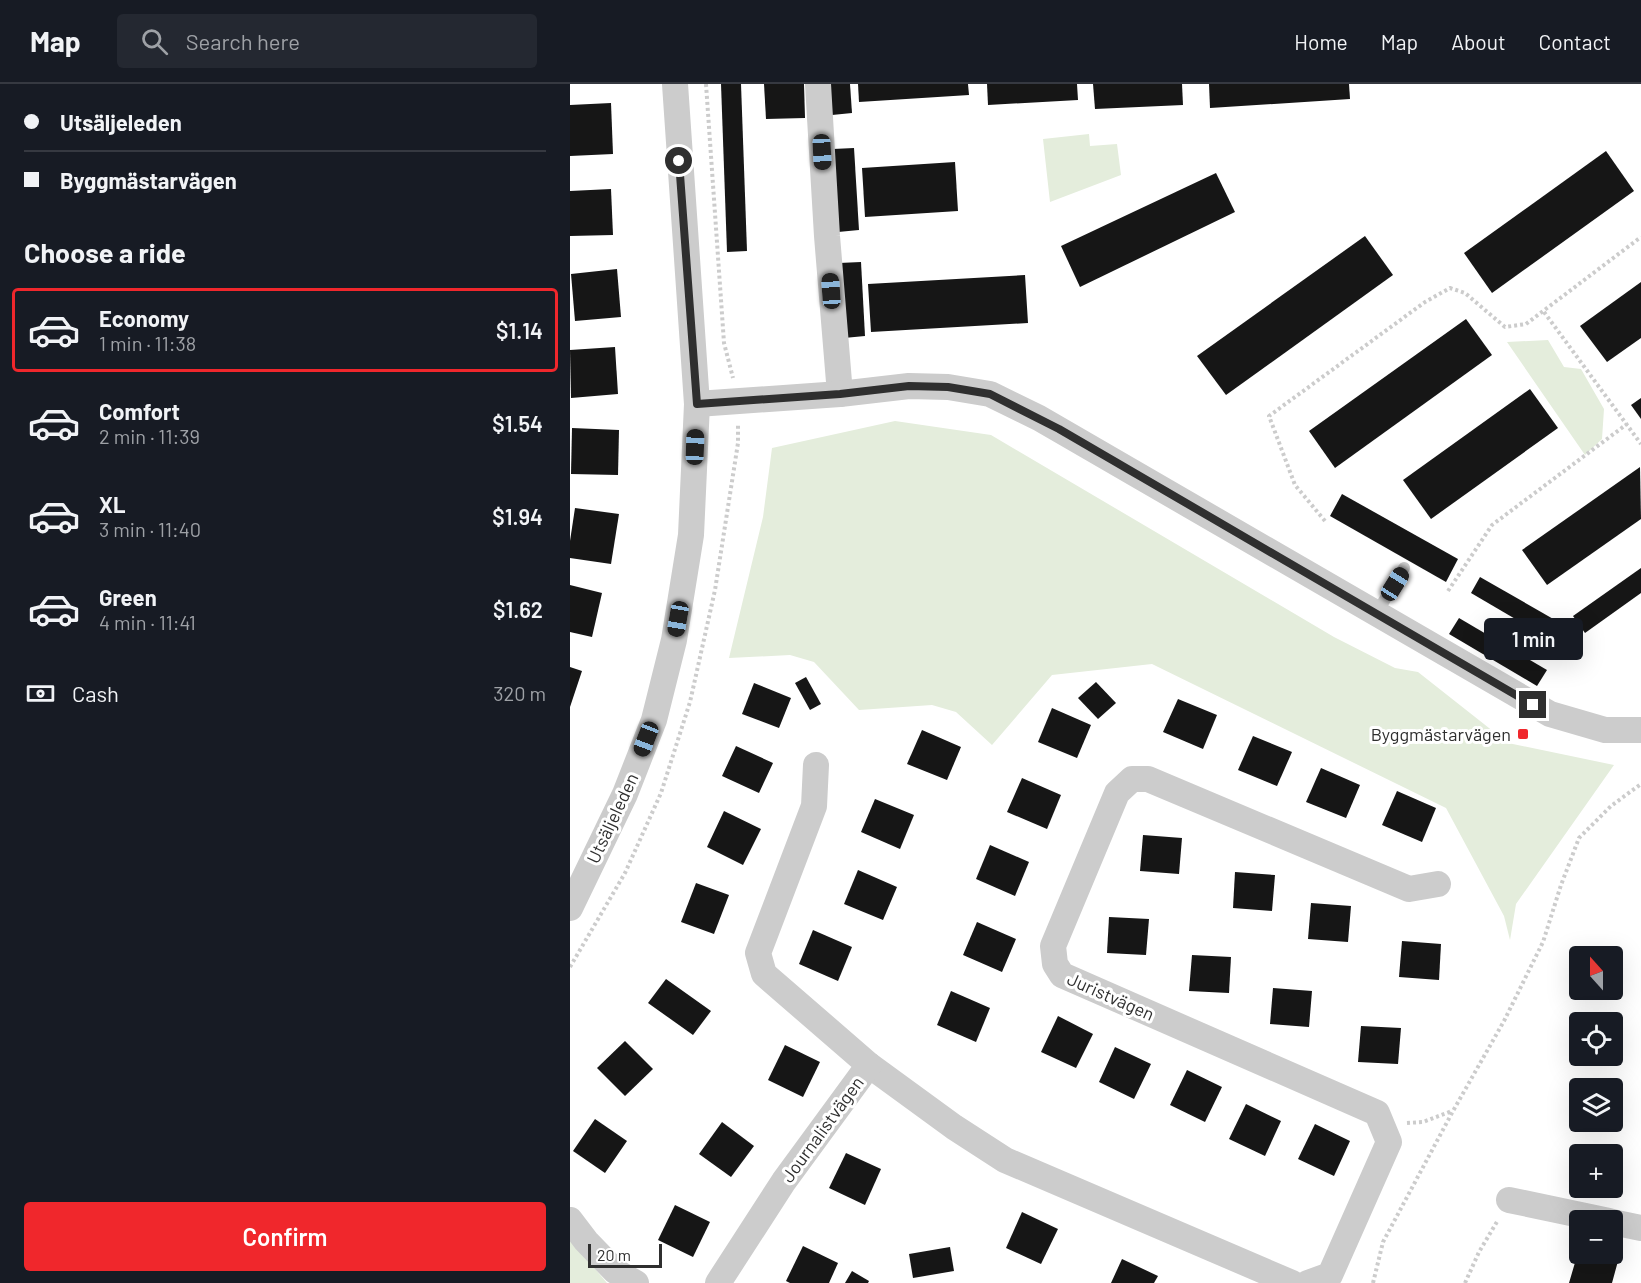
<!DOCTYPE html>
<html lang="en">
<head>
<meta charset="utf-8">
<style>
  :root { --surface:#171b24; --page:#242831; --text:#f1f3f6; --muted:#9ea1a6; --line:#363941; --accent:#f0272c }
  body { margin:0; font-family:Barlow,sans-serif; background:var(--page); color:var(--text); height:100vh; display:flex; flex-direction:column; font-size:22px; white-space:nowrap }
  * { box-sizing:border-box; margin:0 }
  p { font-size:20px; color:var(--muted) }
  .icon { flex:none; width:33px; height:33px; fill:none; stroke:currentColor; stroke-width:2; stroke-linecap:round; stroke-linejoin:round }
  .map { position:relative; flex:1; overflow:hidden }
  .details { display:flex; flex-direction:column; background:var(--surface); width:570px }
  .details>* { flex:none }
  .guide { display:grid; align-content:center; height:132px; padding:0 24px; background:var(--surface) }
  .needle { width:39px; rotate:339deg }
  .controls { position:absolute; left:999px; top:862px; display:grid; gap:12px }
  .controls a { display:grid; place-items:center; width:54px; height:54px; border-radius:6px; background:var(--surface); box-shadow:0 6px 24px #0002; font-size:30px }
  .scale { position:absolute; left:18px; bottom:15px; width:74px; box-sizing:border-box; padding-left:6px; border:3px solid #2f2f2f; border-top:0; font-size:16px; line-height:21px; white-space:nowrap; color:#2f2f2f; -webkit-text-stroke:4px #fff; paint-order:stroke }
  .end { position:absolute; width:27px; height:27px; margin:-14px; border:8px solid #2f2f2f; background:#fff; box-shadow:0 0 0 3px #fff }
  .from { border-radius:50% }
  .bubble { position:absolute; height:42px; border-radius:6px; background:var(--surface); box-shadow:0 6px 24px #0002; font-size:20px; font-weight:600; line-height:42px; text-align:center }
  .car { position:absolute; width:18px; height:36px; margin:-18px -9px; border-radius:8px; box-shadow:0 0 4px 2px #0007; background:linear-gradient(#222 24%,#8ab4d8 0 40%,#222 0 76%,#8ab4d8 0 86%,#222 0) }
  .guide b { display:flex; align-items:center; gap:21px; height:57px; font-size:22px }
  .guide b+b { border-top:2px solid var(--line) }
  .guide i { width:15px; height:15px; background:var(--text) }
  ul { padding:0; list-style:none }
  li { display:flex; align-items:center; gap:18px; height:84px; margin:0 12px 9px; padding:0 12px; border:3px solid transparent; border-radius:6px }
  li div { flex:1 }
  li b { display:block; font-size:22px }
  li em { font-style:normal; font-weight:600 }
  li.current { border-color:var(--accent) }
  li>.icon { width:54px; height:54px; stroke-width:1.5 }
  h2 { padding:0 24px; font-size:27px; line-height:72px }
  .pay { display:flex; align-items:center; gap:15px; height:66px; padding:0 24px; font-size:22px }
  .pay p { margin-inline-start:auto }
  .cta { display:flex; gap:12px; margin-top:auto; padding:12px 24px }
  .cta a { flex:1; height:69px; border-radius:6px; background:var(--accent); color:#fff; font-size:24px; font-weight:600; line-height:69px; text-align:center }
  header { display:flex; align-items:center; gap:36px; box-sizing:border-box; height:84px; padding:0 30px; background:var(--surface); border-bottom:2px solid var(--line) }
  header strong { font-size:28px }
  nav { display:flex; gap:33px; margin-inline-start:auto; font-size:21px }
  .search { width:420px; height:54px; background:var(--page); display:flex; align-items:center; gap:15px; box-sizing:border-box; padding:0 21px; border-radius:6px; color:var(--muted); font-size:22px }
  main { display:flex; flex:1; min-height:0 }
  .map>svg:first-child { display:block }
  .green { fill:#e4eddc }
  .building { fill:#161616 }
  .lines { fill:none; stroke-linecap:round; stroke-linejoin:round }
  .path { stroke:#ccc; stroke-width:4; stroke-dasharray:3 3; stroke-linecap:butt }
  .service { stroke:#ccc; stroke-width:12 }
  .minor { stroke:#ccc; stroke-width:26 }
  .route { stroke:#2f2f2f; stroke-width:8 }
  .poi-dot { fill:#f0272c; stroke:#fff; stroke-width:2 }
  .labels { text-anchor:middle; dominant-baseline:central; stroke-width:6; stroke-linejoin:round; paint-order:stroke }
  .poi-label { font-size:18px; fill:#2f2f2f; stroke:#fff; text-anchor:end }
  .street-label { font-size:18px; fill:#2f2f2f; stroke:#fff }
</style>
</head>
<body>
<header>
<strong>Map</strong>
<div class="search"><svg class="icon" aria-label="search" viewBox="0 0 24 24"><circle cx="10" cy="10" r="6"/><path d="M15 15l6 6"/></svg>Search here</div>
<nav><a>Home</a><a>Map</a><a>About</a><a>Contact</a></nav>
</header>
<main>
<section class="details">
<div class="guide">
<b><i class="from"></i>Utsäljeleden</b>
<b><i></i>Byggmästarvägen</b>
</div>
<h2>Choose a ride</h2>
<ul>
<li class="current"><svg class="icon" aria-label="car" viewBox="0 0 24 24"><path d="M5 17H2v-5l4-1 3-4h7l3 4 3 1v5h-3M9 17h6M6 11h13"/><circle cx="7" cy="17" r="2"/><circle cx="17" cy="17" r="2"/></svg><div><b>Economy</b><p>1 min · 11:38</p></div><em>$1.14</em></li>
<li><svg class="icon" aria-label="car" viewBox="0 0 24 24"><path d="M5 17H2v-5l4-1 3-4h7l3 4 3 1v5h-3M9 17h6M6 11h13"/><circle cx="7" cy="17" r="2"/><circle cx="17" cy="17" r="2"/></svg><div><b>Comfort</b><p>2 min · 11:39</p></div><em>$1.54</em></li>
<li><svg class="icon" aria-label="car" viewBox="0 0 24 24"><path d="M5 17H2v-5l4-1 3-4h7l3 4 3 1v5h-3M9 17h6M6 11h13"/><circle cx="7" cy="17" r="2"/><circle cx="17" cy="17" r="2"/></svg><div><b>XL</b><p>3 min · 11:40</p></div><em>$1.94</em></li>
<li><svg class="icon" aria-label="car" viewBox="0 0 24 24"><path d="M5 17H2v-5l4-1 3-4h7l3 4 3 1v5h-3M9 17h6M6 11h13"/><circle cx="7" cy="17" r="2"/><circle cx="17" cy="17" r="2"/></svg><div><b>Green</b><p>4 min · 11:41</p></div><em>$1.62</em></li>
</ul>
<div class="pay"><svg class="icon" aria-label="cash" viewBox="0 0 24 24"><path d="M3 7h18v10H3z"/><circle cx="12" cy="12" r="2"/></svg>Cash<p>320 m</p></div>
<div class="cta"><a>Confirm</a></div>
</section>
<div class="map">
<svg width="1071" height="1199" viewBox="0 0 1071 1199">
  <rect width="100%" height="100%" fill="#fff"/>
  <g class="green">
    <polygon points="519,50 520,62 547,60 551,91 480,118 473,55"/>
    <polygon points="978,256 994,283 1011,285 1034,325 1032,355 1015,371 937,258"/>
    <polygon points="325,337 421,351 764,553 825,584 848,588 938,659 1044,681 946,820 940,856 934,832 876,724 582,580 482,591 422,661 386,628 362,621 289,626 244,578 220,571 159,574 193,433 202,364"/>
    <polygon points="0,1155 37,1199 0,1199"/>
  </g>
  <g class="building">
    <polygon points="151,0 171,0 177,167 157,168"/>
    <polygon points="194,0 234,0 235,34 196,35"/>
    <polygon points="260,0 280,0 282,29 262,31"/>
    <polygon points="288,0 398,0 399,11 289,18"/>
    <polygon points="417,0 507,0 508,16 418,21"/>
    <polygon points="523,0 612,0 613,21 525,25"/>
    <polygon points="639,0 779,0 780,15 640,24"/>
    <polygon points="41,19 43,70 0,72 0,21"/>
    <polygon points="284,64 289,146 268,148 263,65"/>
    <polygon points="1036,67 1064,107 922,209 894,169"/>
    <polygon points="385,78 388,127 295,133 292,84"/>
    <polygon points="646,89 665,128 510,203 491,162"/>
    <polygon points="41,105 43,151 0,152 0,107"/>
    <polygon points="795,152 823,191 656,311 627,272"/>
    <polygon points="291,178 295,252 274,254 269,179"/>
    <polygon points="47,185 51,233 5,237 1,190"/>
    <polygon points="455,191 458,239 301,248 298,200"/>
    <polygon points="1071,198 1071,254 1037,278 1010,242"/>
    <polygon points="896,235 922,271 765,384 739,347"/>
    <polygon points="45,263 48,310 1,314 0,266"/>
    <polygon points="960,305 988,344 861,435 833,396"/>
    <polygon points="1071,314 1071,335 1061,321"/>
    <polygon points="2,344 49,346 48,391 1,390"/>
    <polygon points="1070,383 1071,435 977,501 952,466"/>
    <polygon points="772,410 888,475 876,498 760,432"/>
    <polygon points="5,424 49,430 41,480 0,474 0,457"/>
    <polygon points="1071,484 1071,509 1015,549 1003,532"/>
    <polygon points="910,493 992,540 983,557 901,509"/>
    <polygon points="0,501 32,509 22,553 0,548"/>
    <polygon points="889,534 977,586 967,602 879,550"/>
    <polygon points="0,583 12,587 0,623"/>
    <polygon points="236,593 251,620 240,626 225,599"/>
    <polygon points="526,598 546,619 528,635 508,614"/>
    <polygon points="184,599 221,614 209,644 172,630"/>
    <polygon points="608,615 647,631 633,665 593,648"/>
    <polygon points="482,624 521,641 507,674 468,658"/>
    <polygon points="352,646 391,663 377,696 337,680"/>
    <polygon points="683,652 722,668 707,702 668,686"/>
    <polygon points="166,662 203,679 189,709 152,692"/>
    <polygon points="751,684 790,701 776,734 736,718"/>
    <polygon points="452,694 491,711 477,745 437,728"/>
    <polygon points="827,707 866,724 852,758 812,741"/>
    <polygon points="305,715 344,731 330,765 291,748"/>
    <polygon points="154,727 191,745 173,781 137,763"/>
    <polygon points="573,751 612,754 609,790 570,787"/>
    <polygon points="420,761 459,778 445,812 406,795"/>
    <polygon points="288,786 327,803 313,836 274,820"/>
    <polygon points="665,788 705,791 702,827 663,824"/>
    <polygon points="126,799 159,811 144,850 111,838"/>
    <polygon points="741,819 781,822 778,858 738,855"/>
    <polygon points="539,833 579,835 576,871 537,869"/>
    <polygon points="407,838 446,855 432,888 393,871"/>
    <polygon points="243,846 282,863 268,897 229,880"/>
    <polygon points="832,857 871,860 869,896 829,893"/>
    <polygon points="622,871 661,873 659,909 619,907"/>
    <polygon points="96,895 141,927 123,951 78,919"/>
    <polygon points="703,904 742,907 739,943 700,940"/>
    <polygon points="381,907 420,924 406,958 367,941"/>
    <polygon points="488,932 523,950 506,984 471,968"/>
    <polygon points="791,942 831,944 828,980 788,978"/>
    <polygon points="55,957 83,985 55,1012 27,984"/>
    <polygon points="215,961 250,978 233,1013 198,996"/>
    <polygon points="545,963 581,980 564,1015 529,998"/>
    <polygon points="617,986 652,1003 635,1038 600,1021"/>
    <polygon points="676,1020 711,1037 695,1072 659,1055"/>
    <polygon points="25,1035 57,1057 35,1089 3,1067"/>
    <polygon points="152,1038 184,1062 161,1093 129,1070"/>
    <polygon points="745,1040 780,1057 764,1092 728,1075"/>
    <polygon points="276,1069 311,1085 295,1121 259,1104"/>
    <polygon points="105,1121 140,1138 123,1173 88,1156"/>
    <polygon points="452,1128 488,1145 471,1180 436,1164"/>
    <polygon points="233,1162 268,1179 259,1199 220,1199 216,1197"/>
    <polygon points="380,1163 384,1187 343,1194 339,1170"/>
    <polygon points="1009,1165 1010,1170 1023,1170 1048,1177 1042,1199 999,1199"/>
    <polygon points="552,1175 588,1192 584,1199 541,1199"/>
    <polygon points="282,1187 299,1197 298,1199 275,1199"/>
  </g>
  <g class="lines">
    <g class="path">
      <polyline points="136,0 154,259 163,294"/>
      <polyline points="974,228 1071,360"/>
      <polyline points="755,437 725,401 699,332 855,218 880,204 895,209 935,243 956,240 1071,153"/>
      <polyline points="878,507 922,441 1057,340"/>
      <polyline points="0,883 55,789 91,709 120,618 145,506 168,359 168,340"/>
      <polyline points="837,1039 853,1038 882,1027"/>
      <polyline points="803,1199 813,1158 883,1027 934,937 973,858 991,801 1009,754 1041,722 1071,700"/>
      <polyline points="895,1199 909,1168 928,1136"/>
    </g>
    <polyline class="service" points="806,530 834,484"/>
    <g class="minor">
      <polyline points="248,0 257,152 270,310"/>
      <polyline points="127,320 270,310 339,302 378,303 420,310 469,334 980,630 1035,646 1071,646"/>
      <polyline points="0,824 55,710 84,636 104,556 121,451 127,320 105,0"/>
      <polyline points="299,981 384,1043 435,1076 722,1199"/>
      <polyline points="939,1116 1039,1137"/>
      <polyline points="0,1136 16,1157 45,1187 66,1199"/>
      <polyline points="1042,1138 1071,1144"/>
      <polyline points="148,1199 214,1097 299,981 194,890 188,869 244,722 246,681"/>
      <polyline points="738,1199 760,1191 819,1058 807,1029 492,891 485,880 483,862 547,709 562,695 578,695 839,805 868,800"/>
    </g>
  </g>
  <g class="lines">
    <polyline class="route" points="109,77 127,320 270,310 339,302 378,303 420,310 489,345 963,621"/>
  </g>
  <rect class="poi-dot" x="947" y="644" width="12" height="12" rx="3"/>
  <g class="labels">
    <g class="poi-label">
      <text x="941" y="650">Byggmästarvägen</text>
    </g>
    <g class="street-label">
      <text transform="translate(42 734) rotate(-65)">Utsäljeleden</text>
      <text transform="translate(541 912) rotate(24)">Juristvägen</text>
      <text transform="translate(252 1045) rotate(-54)">Journalistvägen</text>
    </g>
  </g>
</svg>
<div class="controls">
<a><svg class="needle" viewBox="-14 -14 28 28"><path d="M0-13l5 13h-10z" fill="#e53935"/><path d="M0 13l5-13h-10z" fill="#9ea1a6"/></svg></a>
<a><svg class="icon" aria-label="locate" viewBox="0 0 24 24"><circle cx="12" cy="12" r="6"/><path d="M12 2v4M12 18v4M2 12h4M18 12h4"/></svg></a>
<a><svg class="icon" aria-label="layers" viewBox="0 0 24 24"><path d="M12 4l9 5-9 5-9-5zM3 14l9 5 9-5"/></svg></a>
<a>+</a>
<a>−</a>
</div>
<div class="scale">20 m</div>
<i class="end from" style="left:109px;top:77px"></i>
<i class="end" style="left:963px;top:621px"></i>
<div class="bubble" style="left:914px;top:534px;width:99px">1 min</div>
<i class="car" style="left:252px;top:68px;rotate:177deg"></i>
<i class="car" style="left:261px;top:207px;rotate:356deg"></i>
<i class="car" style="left:125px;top:363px;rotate:2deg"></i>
<i class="car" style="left:825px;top:500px;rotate:32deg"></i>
<i class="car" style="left:108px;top:535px;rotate:190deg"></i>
<i class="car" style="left:76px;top:655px;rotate:201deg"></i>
</div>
</main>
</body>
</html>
